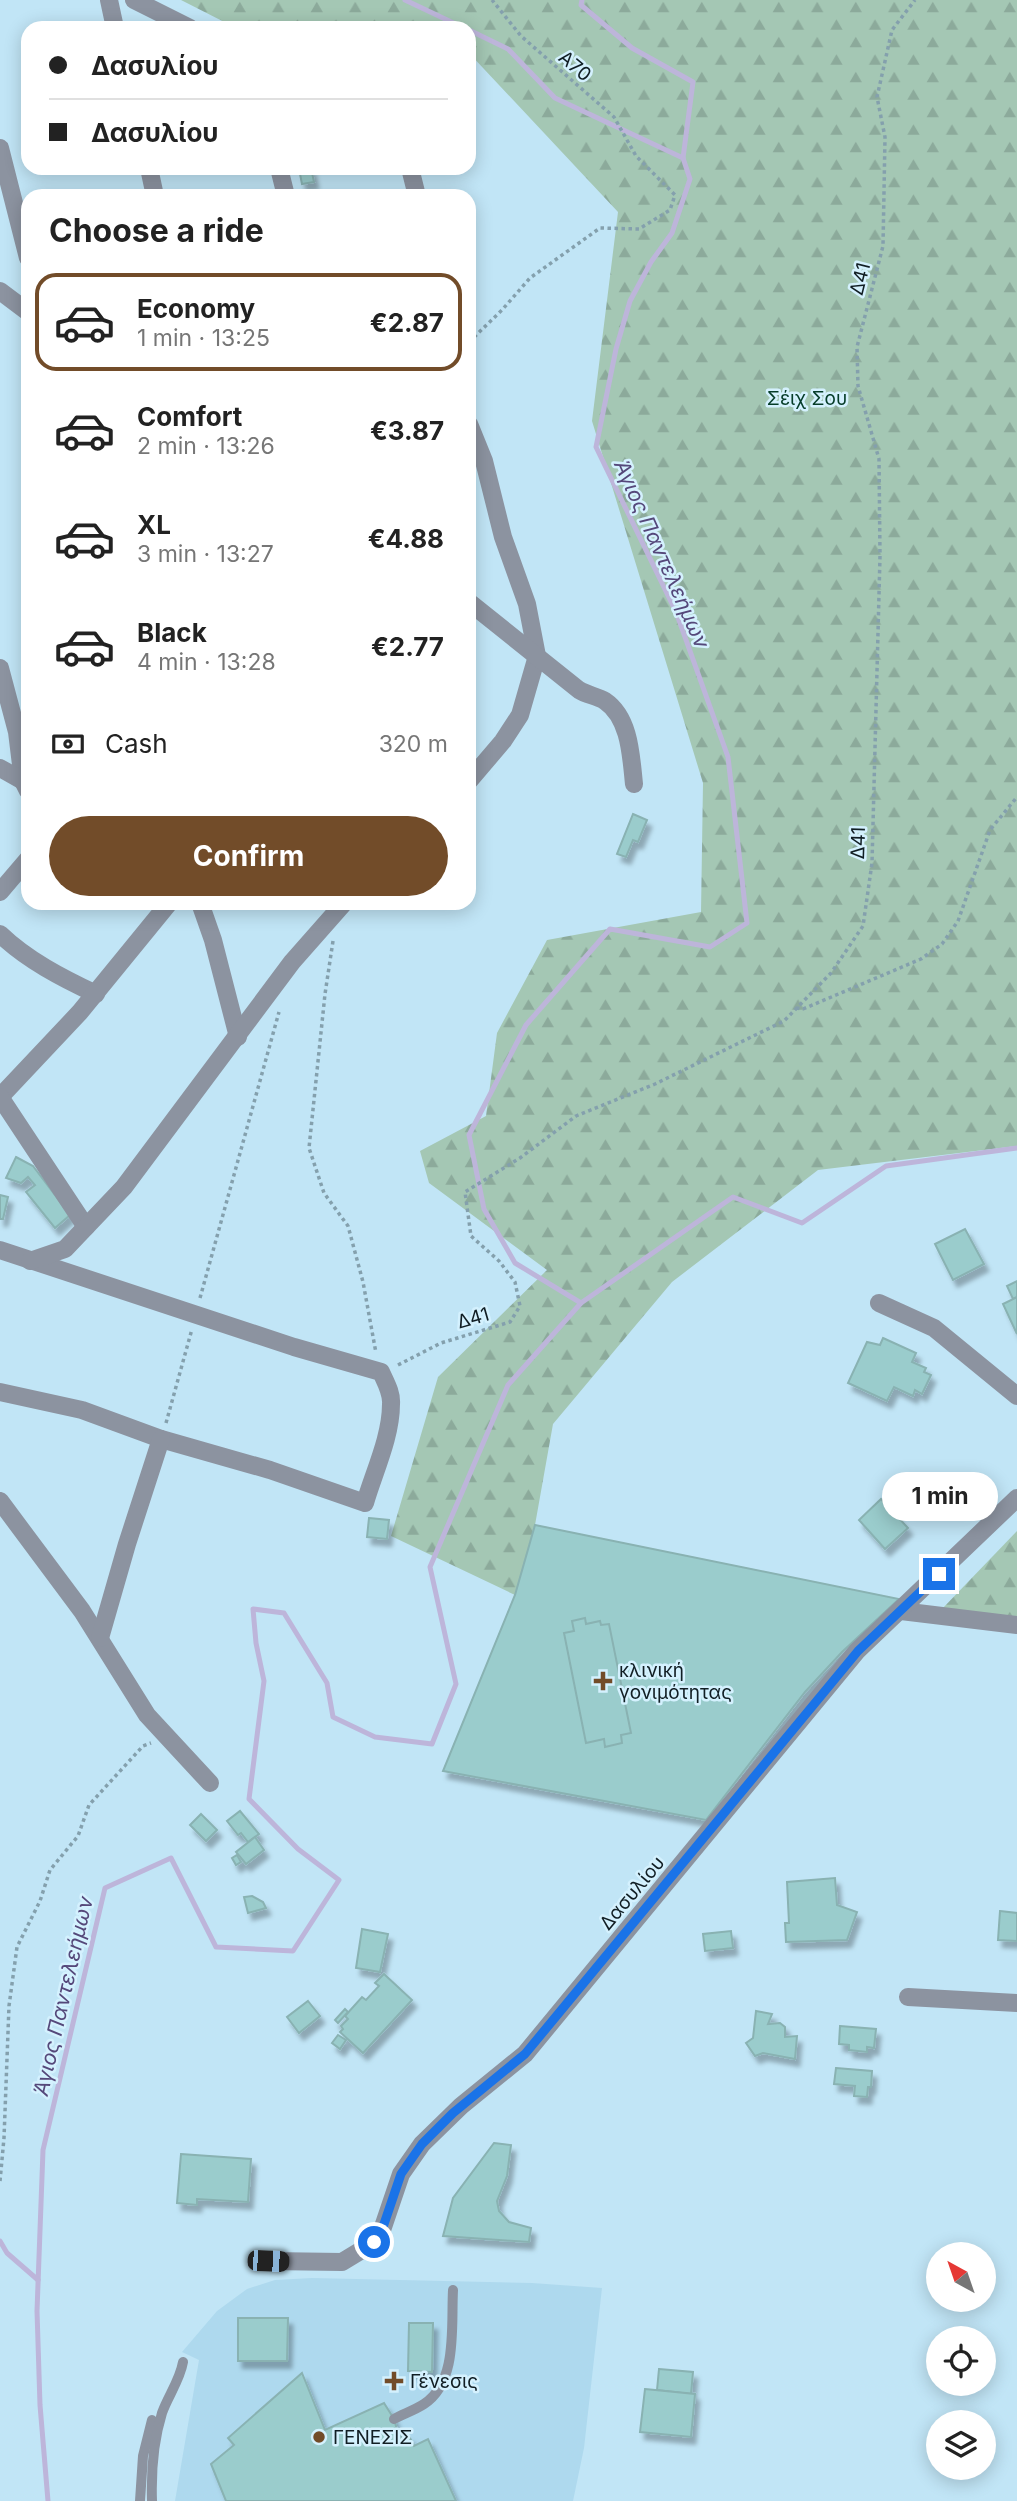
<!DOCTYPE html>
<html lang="en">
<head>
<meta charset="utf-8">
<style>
  :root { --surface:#fff; --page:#f2f2f2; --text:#222; --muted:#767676; --line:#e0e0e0; --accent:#724c29 }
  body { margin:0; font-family:Inter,sans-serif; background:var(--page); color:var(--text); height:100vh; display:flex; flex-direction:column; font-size:26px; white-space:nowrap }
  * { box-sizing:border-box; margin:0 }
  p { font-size:23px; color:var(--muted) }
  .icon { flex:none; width:38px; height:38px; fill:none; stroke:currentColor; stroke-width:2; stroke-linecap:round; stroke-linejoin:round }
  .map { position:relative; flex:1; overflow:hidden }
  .details { position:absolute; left:21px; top:189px; width:455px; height:721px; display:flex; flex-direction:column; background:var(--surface); border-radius:21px; box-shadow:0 4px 18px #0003 }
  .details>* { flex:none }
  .hud { position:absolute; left:21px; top:21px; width:455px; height:154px; border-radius:21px; box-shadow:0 4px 18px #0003; display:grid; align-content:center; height:154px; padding:0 28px; background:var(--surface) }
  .needle { width:46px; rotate:320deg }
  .controls { position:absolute; left:926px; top:2242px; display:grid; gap:14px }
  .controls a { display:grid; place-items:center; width:70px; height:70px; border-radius:50%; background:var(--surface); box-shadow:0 4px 18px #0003; font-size:35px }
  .end { position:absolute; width:32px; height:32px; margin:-16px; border:9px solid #1a73e8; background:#fff; box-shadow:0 0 0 4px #fff }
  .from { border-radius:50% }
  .bubble { position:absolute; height:49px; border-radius:24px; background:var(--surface); box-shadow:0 4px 18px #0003; font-size:23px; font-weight:700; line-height:49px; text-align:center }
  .car { position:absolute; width:21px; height:42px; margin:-21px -10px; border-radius:9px; box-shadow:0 0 5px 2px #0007; background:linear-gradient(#222 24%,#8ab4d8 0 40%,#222 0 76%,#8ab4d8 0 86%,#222 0) }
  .hud b { display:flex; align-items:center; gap:24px; height:66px; font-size:26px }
  .hud b+b { border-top:2px solid var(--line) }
  .hud i { width:18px; height:18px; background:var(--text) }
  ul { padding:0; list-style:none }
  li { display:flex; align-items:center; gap:21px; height:98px; margin:0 14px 10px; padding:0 14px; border:4px solid transparent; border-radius:21px }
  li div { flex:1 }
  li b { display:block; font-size:26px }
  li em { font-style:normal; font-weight:700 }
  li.on { border-color:var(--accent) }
  li>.icon { width:63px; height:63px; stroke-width:1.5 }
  h2 { padding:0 28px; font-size:32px; line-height:84px }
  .pay { display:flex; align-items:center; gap:18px; height:77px; padding:0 28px; font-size:26px }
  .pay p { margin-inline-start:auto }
  .action { display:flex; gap:14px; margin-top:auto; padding:14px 28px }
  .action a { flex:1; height:80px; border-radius:42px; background:var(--accent); color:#fff; font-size:28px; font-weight:700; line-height:80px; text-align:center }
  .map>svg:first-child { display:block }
  .built { fill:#aed9ee }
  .forest { fill:url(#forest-firs) }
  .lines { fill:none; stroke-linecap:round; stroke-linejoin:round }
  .stream { stroke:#bdb5da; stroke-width:5 }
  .building { fill:#9acccc; stroke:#89b2b2; stroke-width:2; filter:url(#shadow) }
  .path { stroke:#84a0ad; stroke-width:3.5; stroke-dasharray:3.5 3.5; stroke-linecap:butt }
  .lane { stroke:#8c93a0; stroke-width:10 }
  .street { stroke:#8c93a0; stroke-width:18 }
  .route { stroke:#1a73e8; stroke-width:9 }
  .poi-dot { fill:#724c29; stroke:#d4f1fe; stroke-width:2.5 }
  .labels { text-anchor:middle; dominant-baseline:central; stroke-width:5; stroke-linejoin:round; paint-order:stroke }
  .street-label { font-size:19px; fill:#111e24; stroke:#d4f1fe }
  .park-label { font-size:19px; fill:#053c28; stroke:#d4f1fe }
  .poi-label { font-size:19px; fill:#111e24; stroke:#d4f1fe; text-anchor:start }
  .water-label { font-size:21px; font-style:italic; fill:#55487a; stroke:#d4f1fe }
</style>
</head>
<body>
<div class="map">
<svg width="1017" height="2501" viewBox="0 0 1017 2501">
  <defs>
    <pattern id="forest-firs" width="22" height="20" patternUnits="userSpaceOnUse" patternTransform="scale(1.75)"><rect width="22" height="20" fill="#a4c7b4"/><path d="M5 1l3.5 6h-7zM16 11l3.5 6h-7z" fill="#8caa9b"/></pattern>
    <filter id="shadow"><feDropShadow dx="4.5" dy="7" stdDeviation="2" flood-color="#0004"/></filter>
  </defs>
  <rect width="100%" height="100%" fill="#c1e5f6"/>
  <polygon class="built" points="312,2278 532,2283 602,2288 584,2448 573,2501 175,2501 199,2360 182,2352 217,2311 247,2289 275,2280"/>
  <g class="forest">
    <polygon points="181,0 1017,0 1017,1146 818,1170 672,1282 553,1424 535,1525 515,1595 391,1536 438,1377 547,1270 429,1183 420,1151 486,1116 497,1033 547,940 701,912 703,783 592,421 618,212 469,53 469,28 236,28"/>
    <polygon points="1017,1531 1017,1619 942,1609"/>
  </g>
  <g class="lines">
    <g class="stream">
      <polyline points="405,0 464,28"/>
      <polyline points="469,30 508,49 555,98 683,158"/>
      <polyline points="581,1303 733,1197 802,1223 886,1166 1017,1148"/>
      <polyline points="0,2241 7,2253 38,2280"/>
      <polyline points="48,2501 40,2405 37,2311 43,2150 105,1888 171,1858 216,1947 293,1951 339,1880 298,1849 249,1799 264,1681 256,1643 253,1609 284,1613 327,1683 333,1717 375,1737 432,1744 456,1684 430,1567 508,1385 581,1303 515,1263 484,1209 469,1135 526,1025 610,929 710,947 747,923 728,757 676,612 596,447 616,349 630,301 651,262 672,233 690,179 683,158 693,82 632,48 581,5 582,0"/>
    </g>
  </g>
  <g class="building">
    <polygon points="311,168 314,182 302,184 299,169"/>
    <polygon points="633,814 647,820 638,842 633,840 626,857 617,854"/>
    <polygon points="16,1157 33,1166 70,1215 55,1228 26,1192 35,1185 28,1177 21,1183 6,1178"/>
    <polygon points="0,1195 8,1197 3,1219 0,1219"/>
    <polygon points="965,1229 984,1264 953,1280 935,1244"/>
    <polygon points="1017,1281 1017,1297 1013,1299 1007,1286"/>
    <polygon points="1017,1297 1017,1334 1003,1304"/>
    <polygon points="883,1338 916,1353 912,1362 926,1368 924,1372 931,1375 922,1394 915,1390 913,1396 894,1387 887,1401 848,1383 867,1342 880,1345"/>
    <polygon points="881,1499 908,1528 885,1549 859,1520"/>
    <polygon points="369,1518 389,1520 387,1539 367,1537"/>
    <polygon points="535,1525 899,1599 842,1652 805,1692 706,1820 443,1771 515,1595"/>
    <polygon points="585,1618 586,1624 600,1621 601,1625 609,1624 631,1733 621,1735 622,1743 605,1747 604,1739 586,1743 564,1633 574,1631 572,1621"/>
    <polygon points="240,1811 259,1834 248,1842 241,1833 238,1835 227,1821"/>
    <polygon points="201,1814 217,1830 206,1841 190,1825"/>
    <polygon points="255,1837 264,1850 246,1864 236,1852"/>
    <polygon points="237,1855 241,1862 236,1865 232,1858"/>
    <polygon points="835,1878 837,1905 857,1912 847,1940 786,1942 785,1923 789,1923 787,1882"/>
    <polygon points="252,1896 263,1902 266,1908 248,1913 244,1897"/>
    <polygon points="1000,1911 1017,1913 1017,1941 998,1940"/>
    <polygon points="362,1929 388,1934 380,1972 356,1968"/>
    <polygon points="731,1931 733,1948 705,1951 703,1934"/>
    <polygon points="384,1974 412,2000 363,2053 340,2032 343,2029 341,2026 348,2019 345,2016 362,1997 366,2000 379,1986 375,1983"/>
    <polygon points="308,2001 320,2016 299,2033 287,2017"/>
    <polygon points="345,2009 348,2012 338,2023 335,2020"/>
    <polygon points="756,2011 772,2014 768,2024 780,2023 785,2027 785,2037 797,2036 795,2059 763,2053 755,2056 746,2043 753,2038"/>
    <polygon points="840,2026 876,2029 874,2048 867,2047 867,2052 849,2050 849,2045 839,2044"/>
    <polygon points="338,2035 346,2040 340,2049 332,2043"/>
    <polygon points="836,2068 872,2071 871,2087 868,2087 867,2097 854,2096 855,2086 834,2084"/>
    <polygon points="494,2143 511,2145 507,2176 497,2201 499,2211 509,2222 531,2228 529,2242 443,2236 453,2198"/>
    <polygon points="181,2154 251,2159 248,2202 197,2199 197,2205 177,2203"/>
    <polygon points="238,2318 288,2318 287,2361 238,2361"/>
    <polygon points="409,2323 433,2323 432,2372 408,2371"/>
    <polygon points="659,2369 693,2372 691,2394 657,2390"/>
    <polygon points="302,2373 325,2430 384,2403 394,2419 399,2437 409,2436 414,2446 428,2439 456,2501 226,2501 211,2464 234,2445 228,2438"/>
    <polygon points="645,2389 695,2394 691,2437 640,2432"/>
  </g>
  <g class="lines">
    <g class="path">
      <polyline points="469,342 502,310 530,278 600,228 639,229 670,210 675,195 636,156 614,117 521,36 492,0"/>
      <polyline points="333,941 325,994 309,1148 324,1193 348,1226 363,1282 376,1353"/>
      <polyline points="796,1008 803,1009 921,959 942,944 958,921 990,830 1017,797"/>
      <polyline points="200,1298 279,1012"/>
      <polyline points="398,1365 441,1343 510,1322 520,1306 515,1282 499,1261 471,1236 465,1192 520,1158 576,1116 655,1084 784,1021 831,973 863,926 872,863 880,556 879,459 858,386 857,347 883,246 885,137 877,97 892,30 915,0"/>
      <polyline points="166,1423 192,1329"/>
      <polyline points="0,2181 4,2138 9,2006 17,1947 40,1901 50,1870 78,1836 89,1805 143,1746 151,1743"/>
    </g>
    <g class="lane">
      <path d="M394,2419C403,2414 415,2410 424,2404C458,2382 451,2327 453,2290"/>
      <polyline points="140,2501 143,2456 152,2420"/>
      <path d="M152,2501C151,2471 153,2442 162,2413C168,2396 180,2380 183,2362"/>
    </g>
    <g class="street">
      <polyline points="109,0 115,28"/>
      <polyline points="134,0 190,28"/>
      <polyline points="0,148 28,258"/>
      <polyline points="149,168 155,196"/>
      <polyline points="279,168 286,196"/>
      <polyline points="410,168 417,196"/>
      <polyline points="0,291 28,312"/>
      <polyline points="469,424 484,461 503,537 527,604 537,656 520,715 503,741 469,781"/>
      <path d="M469,602L579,690C587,695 597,696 605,701C630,718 631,756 634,784"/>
      <polyline points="0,668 17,732 23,781 28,791"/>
      <polyline points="0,768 23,781"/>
      <polyline points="0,892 28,859"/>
      <polyline points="200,903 213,940 238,1037"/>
      <path d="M0,934C27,960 62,978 96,994"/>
      <polyline points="0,1097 80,1012 169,903"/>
      <polyline points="0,1097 86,1227"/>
      <path d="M0,1250L294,1347L381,1372C386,1383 392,1393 391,1404C391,1437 374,1472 365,1503L270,1470L161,1439L82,1410L0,1392"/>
      <polyline points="30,1261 65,1249 124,1187 292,962 344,903"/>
      <polyline points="879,1303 934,1328 1017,1396"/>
      <polyline points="0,1501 82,1611 147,1715 210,1783"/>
      <polyline points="901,1611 1017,1625"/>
      <polyline points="100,1638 127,1544 161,1439"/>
      <polyline points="908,1997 1017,2003"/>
      <polyline points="268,2261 342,2262 370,2245 382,2230 401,2174 422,2144 461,2106 525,2054 857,1651 1017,1498"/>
    </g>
  </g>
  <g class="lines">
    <polyline class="route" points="374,2242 382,2230 401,2174 422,2144 453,2113 525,2054 858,1651 939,1574"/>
  </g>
  <g class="poi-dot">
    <path d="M599.5 1670.5h7v7h7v7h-7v7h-7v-7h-7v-7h7z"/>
    <path d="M390.5 2370.5h7v7h7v7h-7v7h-7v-7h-7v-7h7z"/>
    <circle cx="319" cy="2437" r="7"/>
  </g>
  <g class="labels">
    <g class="street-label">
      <text transform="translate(575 66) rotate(40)">Α70</text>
      <text transform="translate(860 279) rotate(-76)">Δ41</text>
      <text transform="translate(858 843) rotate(-88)">Δ41</text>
      <text transform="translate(473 1318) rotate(-16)">Δ41</text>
      <text transform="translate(632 1893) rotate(-50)">Δασυλίου</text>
    </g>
    <g class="park-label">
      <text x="807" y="398">Σέιχ Σου</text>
    </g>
    <g class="poi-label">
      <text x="619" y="1670">κλινική<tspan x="619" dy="22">γονιμότητας</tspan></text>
      <text x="410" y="2381">Γένεσις</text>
      <text x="333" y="2437">ΓΕΝΕΣΙΣ</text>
    </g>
    <g class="water-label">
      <text transform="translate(662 554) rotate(66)">Άγιος Παντελεήμων</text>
      <text transform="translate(63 1996) rotate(-77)">Άγιος Παντελεήμων</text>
    </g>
  </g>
</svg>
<div class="controls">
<a><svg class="needle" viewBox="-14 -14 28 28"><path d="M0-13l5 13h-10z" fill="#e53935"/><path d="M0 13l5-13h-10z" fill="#767676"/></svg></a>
<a><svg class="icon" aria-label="locate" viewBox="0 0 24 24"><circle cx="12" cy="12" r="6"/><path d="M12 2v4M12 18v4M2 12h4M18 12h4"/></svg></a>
<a><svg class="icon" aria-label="layers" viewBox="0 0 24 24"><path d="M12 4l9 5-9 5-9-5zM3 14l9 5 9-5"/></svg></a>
</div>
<i class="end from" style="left:374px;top:2242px"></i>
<i class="end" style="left:939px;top:1574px"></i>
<div class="bubble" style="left:882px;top:1472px;width:116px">1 min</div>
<i class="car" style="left:268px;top:2261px;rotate:92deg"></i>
<div class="hud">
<b><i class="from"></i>Δασυλίου</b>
<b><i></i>Δασυλίου</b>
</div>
<section class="details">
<h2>Choose a ride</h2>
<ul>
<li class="on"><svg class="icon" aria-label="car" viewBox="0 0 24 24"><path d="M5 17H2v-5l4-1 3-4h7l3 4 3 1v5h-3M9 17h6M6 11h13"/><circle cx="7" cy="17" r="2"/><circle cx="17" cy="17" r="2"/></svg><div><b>Economy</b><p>1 min · 13:25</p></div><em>€2.87</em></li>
<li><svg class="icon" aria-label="car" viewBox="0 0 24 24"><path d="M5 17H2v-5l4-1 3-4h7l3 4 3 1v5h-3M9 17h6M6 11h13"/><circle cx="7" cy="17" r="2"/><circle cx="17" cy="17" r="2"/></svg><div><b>Comfort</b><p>2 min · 13:26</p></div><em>€3.87</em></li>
<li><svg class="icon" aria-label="car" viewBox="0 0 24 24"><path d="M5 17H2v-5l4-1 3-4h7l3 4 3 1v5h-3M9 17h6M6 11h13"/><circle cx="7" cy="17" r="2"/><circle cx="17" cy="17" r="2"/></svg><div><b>XL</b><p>3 min · 13:27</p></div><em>€4.88</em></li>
<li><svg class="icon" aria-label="car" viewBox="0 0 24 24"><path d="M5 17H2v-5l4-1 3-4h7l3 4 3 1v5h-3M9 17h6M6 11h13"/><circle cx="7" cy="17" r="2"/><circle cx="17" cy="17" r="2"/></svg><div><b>Black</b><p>4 min · 13:28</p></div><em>€2.77</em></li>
</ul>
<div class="pay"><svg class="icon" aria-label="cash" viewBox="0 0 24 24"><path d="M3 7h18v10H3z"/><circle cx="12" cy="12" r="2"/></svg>Cash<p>320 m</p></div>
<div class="action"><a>Confirm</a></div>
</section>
</div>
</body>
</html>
